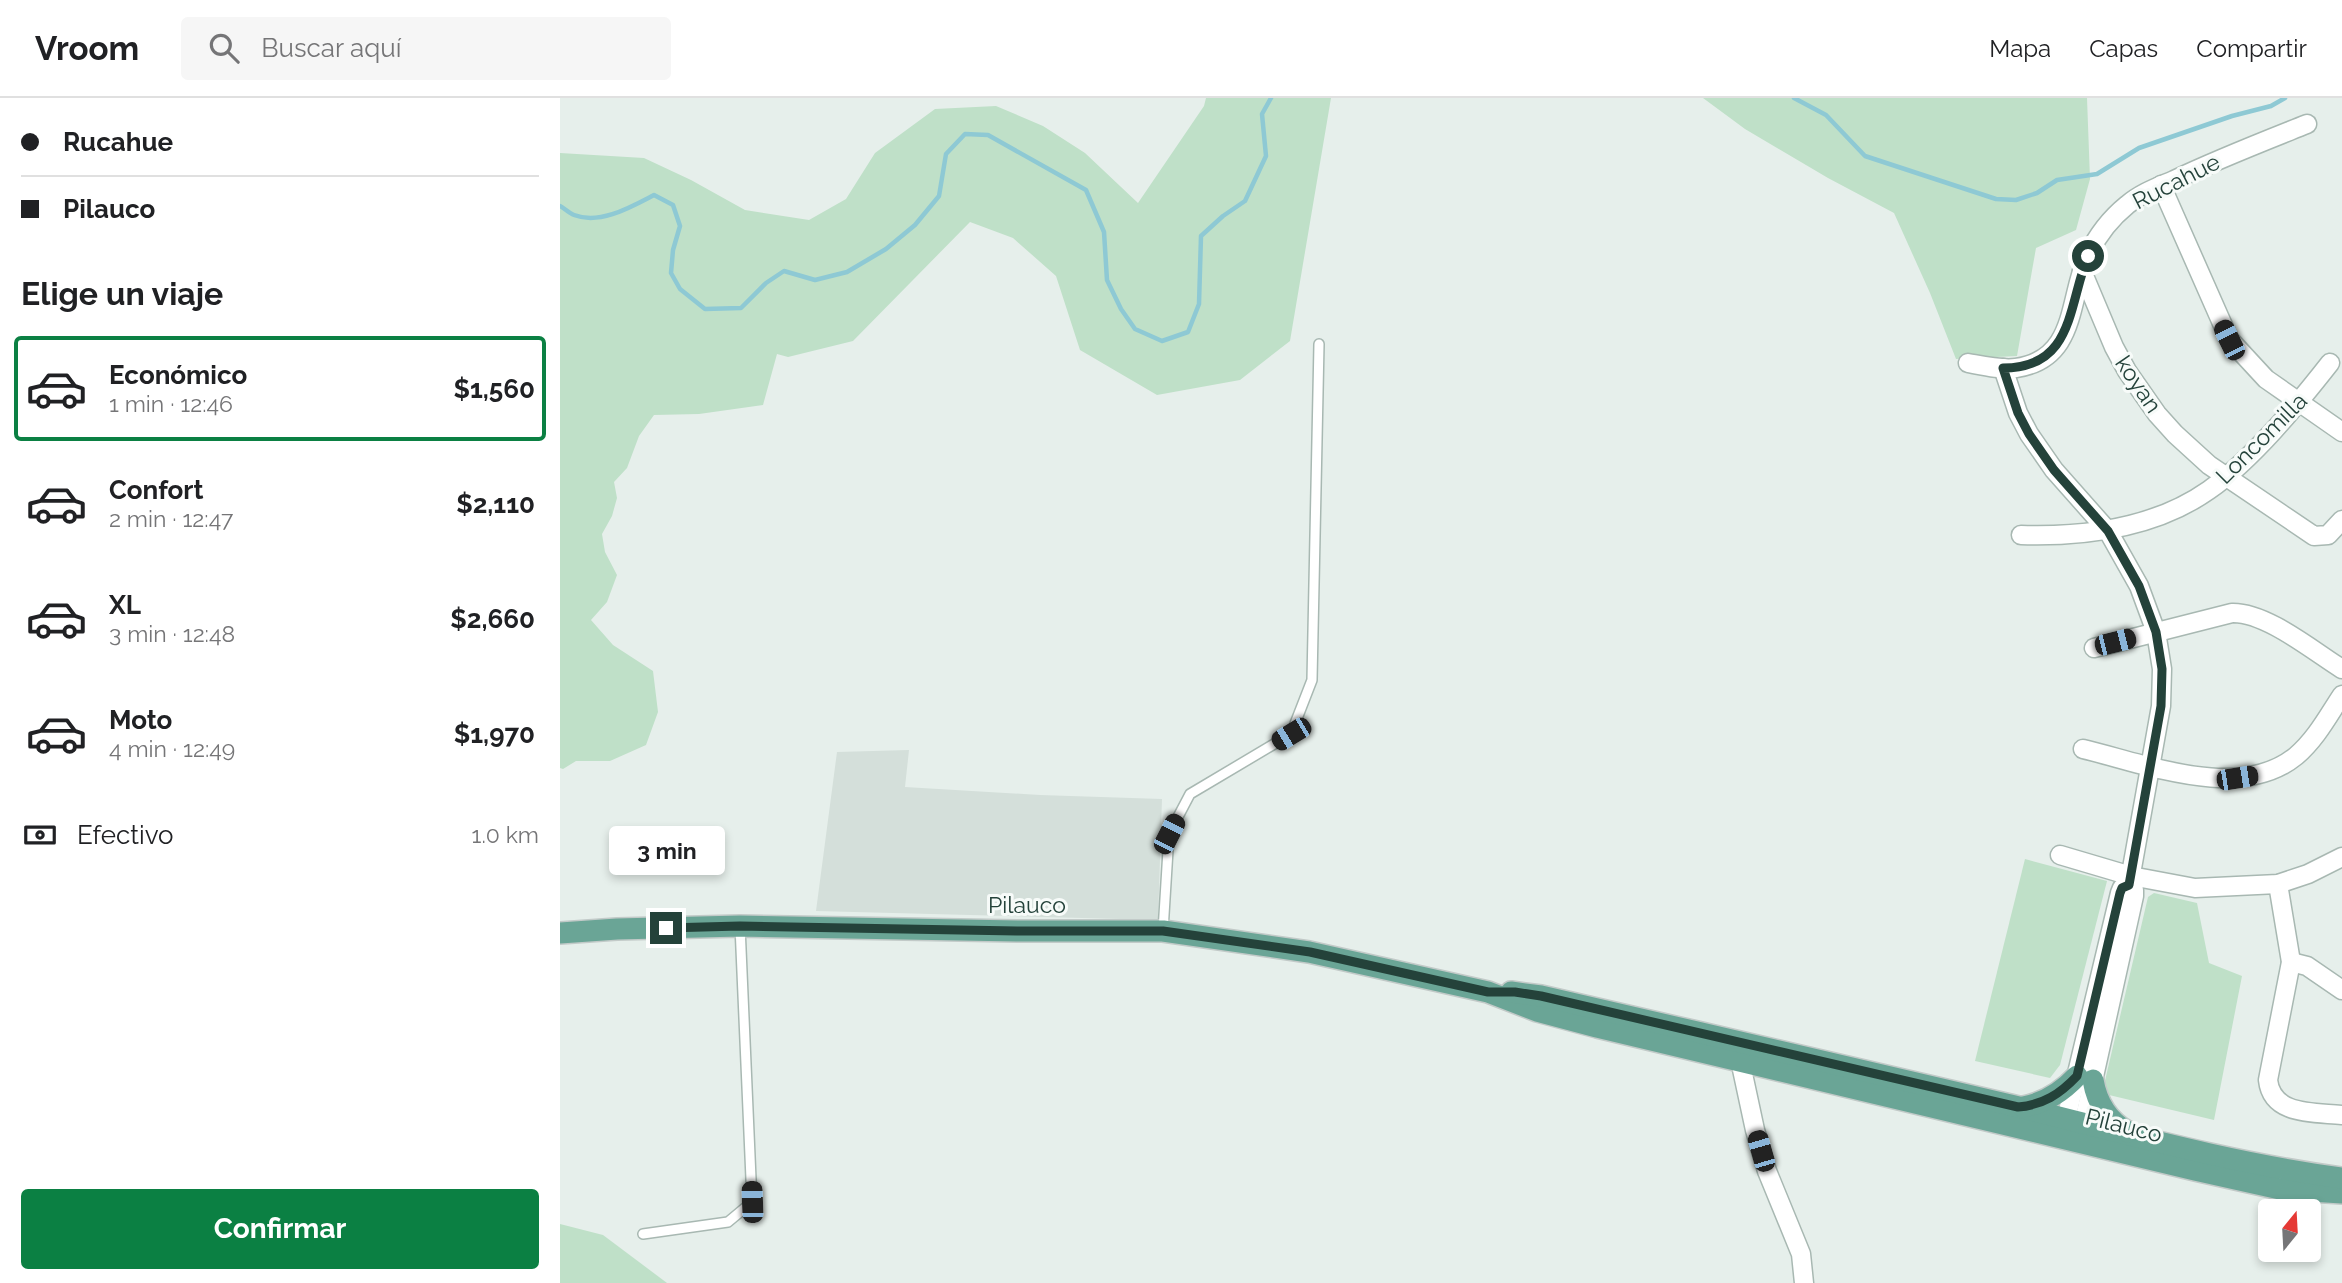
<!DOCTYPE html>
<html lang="es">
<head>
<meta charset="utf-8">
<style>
  :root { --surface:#fff; --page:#f6f6f6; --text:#202124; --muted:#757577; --line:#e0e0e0; --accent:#0b8043 }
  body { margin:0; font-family:Raleway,sans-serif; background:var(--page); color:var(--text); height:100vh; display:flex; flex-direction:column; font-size:26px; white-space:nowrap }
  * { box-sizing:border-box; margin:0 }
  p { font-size:23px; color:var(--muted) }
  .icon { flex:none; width:38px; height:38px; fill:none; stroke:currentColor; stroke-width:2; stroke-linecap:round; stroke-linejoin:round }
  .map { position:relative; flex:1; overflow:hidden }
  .drawer { display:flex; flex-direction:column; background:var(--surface); width:560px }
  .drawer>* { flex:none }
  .hud { display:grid; align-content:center; height:154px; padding:0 21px; background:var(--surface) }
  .needle { width:46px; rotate:18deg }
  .buttons { position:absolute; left:1698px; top:1101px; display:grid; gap:14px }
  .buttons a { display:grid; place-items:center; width:63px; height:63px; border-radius:7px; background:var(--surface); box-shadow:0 4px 10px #0003; font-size:35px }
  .end { position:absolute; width:32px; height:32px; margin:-16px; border:9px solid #24423a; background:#fff; box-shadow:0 0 0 4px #fff }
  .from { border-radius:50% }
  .bubble { position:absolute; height:49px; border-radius:7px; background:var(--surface); box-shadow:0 4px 10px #0003; font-size:23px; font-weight:700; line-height:49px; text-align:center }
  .car { position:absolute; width:21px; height:42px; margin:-21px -10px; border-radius:9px; box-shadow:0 0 5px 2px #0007; background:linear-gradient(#222 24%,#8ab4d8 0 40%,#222 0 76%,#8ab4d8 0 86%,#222 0) }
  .hud b { display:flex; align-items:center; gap:24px; height:66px; font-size:26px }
  .hud b+b { border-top:2px solid var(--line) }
  .hud i { width:18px; height:18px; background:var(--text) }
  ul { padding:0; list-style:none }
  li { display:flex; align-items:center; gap:21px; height:105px; margin:0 14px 10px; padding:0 7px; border:4px solid transparent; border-radius:7px }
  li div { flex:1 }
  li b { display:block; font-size:26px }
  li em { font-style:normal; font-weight:700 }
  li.current { border-color:var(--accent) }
  li>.icon { width:63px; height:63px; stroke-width:1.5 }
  h2 { padding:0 21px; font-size:32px; line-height:84px }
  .pay { display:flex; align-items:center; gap:18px; height:77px; padding:0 21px; font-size:26px }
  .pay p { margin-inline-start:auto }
  .primary-button { display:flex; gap:14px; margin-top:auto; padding:14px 21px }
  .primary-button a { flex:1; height:80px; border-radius:7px; background:var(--accent); color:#fff; font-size:28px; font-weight:700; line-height:80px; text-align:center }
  header { display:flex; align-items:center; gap:42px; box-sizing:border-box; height:98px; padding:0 35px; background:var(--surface); border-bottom:2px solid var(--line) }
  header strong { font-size:33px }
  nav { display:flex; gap:38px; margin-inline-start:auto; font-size:24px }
  .search { width:490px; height:63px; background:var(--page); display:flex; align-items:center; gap:18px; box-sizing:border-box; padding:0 24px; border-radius:7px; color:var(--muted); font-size:26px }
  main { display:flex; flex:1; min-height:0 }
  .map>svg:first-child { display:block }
  .built { fill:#d4dfda }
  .green { fill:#bfe0c8 }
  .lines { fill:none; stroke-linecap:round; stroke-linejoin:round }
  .stream { stroke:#8ec9d4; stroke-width:4.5 }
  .service-casing { stroke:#a8b8b2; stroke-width:12 }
  .minor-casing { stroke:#a8b8b2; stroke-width:21 }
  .primary-casing { stroke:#c2cac8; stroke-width:24 }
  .service { stroke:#fff; stroke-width:9 }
  .minor { stroke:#fff; stroke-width:18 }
  .primary { stroke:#6aa596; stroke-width:21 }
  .route { stroke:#24423a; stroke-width:9 }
  .labels { text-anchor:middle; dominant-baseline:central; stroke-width:6; stroke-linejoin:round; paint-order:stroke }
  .street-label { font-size:23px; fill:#24423a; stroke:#f7fbf9 }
</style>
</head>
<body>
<header>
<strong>Vroom</strong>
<div class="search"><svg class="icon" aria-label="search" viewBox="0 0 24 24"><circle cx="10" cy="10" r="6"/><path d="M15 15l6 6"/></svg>Buscar aquí</div>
<nav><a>Mapa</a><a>Capas</a><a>Compartir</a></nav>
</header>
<main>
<section class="drawer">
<div class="hud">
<b><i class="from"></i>Rucahue</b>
<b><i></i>Pilauco</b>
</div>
<h2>Elige un viaje</h2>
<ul>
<li class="current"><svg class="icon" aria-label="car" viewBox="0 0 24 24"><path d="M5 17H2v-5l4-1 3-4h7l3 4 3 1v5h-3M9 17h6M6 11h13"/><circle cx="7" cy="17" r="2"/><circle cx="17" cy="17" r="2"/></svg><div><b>Económico</b><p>1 min · 12:46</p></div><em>$1,560</em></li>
<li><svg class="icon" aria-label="car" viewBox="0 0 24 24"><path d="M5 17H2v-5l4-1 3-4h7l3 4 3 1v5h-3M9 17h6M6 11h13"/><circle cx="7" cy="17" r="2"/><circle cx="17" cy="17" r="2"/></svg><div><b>Confort</b><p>2 min · 12:47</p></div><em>$2,110</em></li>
<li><svg class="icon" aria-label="car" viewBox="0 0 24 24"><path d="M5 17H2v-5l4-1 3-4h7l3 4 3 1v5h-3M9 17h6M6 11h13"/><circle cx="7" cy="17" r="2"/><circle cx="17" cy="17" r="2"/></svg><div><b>XL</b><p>3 min · 12:48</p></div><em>$2,660</em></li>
<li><svg class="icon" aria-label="car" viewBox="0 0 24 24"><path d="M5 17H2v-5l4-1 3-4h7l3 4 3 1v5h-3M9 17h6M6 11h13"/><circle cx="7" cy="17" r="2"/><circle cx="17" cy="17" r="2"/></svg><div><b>Moto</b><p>4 min · 12:49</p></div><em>$1,970</em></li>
</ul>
<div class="pay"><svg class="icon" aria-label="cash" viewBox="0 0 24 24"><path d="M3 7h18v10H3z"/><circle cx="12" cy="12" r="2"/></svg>Efectivo<p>1.0 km</p></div>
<div class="primary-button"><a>Confirmar</a></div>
</section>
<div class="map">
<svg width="1782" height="1185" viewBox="0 0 1782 1185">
  <rect width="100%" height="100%" fill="#e6efeb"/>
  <polygon class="built" points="349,652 345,689 480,697 602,701 598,822 256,813 277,654"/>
  <g class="green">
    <polygon points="646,0 771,0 730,243 680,282 597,297 520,252 496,178 453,140 410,124 293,243 228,259 217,256 203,307 139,316 94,317 79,338 67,370 54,384 57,400 52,418 42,436 45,454 57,477 47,504 31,522 53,547 93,573 98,614 86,647 50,663 16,663 3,671 0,670 0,55 84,60 131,82 185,112 249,122 286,101 315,55 375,11 436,8 483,28 525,55 578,105 644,8"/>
    <polygon points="1143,0 1527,0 1530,81 1516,132 1476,150 1457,258 1396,261 1370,195 1334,115 1268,80 1185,31"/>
    <polygon points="1465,761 1547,783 1500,967 1490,980 1415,963"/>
    <polygon points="1594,795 1637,805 1649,865 1682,878 1654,1022 1549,997 1544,987 1588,799"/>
    <polygon points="0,1126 43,1137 107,1185 0,1185"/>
  </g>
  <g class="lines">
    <g class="stream">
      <polyline points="1234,0 1266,17 1305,58 1436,101 1456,102 1477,95 1497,82 1537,76 1579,50 1672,18 1711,8 1725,0"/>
      <path d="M0,108C4,110 9,115 14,117C40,127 71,109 94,97L113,107L120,128L113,152L111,175L120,191L145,211L181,210L206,185L224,173L255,182L287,174L326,151L355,127L379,98L386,56L405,36L428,37L526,92L544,134L547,182L561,211L575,231L602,243L628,234L639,206L641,138L663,118L685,103L706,58L702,16L711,0"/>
    </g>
    <defs>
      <g id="service">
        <polyline points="603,833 609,736 630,696 731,636 752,582 759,246"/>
        <polyline points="83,1136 168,1124 192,1104 180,828"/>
      </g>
      <g id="minor">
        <polyline points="1601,87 1669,241 1706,281 1782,334"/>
        <polyline points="1522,173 1554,249 1567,273 1597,316 1615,336 1649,367 1754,438 1768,437 1782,422"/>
        <path d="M1408,265C1424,268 1441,272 1456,270C1518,261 1508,200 1528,157C1537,138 1551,120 1567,107C1581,95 1598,89 1614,82C1658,61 1702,44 1747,26"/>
        <polyline points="1443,270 1458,315 1469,336 1494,372 1548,433 1579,488 1596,534 1602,571 1601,608 1569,787 1574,792 1574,798 1521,1037"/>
        <path d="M1461,437C1526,439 1595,430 1649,392C1693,361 1737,307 1770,265"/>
        <path d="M1534,550L1672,515C1706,514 1753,553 1782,571"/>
        <path d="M1523,651C1586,666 1680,704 1736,658C1756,641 1768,618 1782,597"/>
        <polyline points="1500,757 1571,778 1635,790 1718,786 1748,776 1782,759"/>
        <path d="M1718,786L1731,864L1708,982C1712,1018 1754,1014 1782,1017"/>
        <polyline points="1731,864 1747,868 1782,892"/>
        <polyline points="1180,962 1195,1032 1207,1073 1241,1156 1244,1185"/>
        <polyline points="1503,1034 1560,795 1562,790 1569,787"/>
      </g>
      <g id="primary">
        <polyline points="0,835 57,831 180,828 457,833 603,833 749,854 928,894 977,913 1037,929 1635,1072 1720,1091 1782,1095"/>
        <path d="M951,894L981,898C1136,934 1291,969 1446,1006C1557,1033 1668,1065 1782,1080"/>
        <path d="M1533,982C1537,1005 1548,1023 1568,1034"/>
        <path d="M1463,1009C1485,1005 1502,994 1517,978"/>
      </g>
    </defs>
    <use href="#service" class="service-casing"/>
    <use href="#minor" class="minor-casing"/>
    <use href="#primary" class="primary-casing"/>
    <use href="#service" class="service"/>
    <use href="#minor" class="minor"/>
    <use href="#primary" class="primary"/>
  </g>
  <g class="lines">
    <path class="route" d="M106,830L180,828L457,833H603L750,854L928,894H955L981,898L1458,1009C1483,1007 1500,996 1517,978L1560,795L1562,790L1569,787L1601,608L1602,571L1596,534L1579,488L1548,433L1494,372L1469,336L1458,315L1443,270C1514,270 1508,207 1528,158"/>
  </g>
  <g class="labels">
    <g class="street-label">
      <text transform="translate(1616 83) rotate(-27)">Rucahue</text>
      <text transform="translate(1579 286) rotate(56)">koyan</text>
      <text transform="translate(1701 340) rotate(-45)">Loncomilla</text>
      <text x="467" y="806">Pilauco</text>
      <text transform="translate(1564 1027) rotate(14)">Pilauco</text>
    </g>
  </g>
</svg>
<div class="buttons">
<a><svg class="needle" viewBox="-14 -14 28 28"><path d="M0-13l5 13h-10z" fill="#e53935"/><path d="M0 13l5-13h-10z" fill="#757577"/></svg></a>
</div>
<i class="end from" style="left:1528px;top:158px"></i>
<i class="end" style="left:106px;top:830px"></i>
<div class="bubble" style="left:49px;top:728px;width:116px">3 min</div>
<i class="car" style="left:1669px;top:242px;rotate:334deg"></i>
<i class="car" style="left:1555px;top:544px;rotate:76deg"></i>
<i class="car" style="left:731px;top:636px;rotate:239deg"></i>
<i class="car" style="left:1677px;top:680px;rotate:81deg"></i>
<i class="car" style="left:609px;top:736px;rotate:27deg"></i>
<i class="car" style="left:1201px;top:1053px;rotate:344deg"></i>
<i class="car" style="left:192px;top:1104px;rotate:358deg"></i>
</div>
</main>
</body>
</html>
